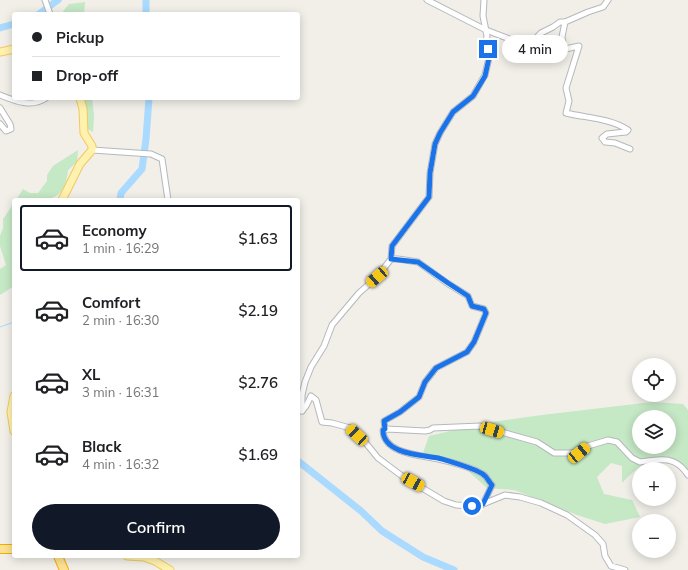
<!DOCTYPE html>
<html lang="en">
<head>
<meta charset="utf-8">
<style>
  :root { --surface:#fff; --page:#f2f2f2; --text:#202124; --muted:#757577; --line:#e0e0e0; --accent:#111827 }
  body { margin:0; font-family:Mulish,sans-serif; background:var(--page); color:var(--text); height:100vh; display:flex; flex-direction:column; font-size:15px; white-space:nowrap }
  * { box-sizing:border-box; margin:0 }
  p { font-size:13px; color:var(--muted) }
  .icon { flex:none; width:22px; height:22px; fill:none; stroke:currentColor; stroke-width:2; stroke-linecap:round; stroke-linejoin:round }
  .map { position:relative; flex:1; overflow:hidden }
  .details { position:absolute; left:12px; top:198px; width:288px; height:360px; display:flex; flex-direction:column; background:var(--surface); border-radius:4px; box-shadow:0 2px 10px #0003 }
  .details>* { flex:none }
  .top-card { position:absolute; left:12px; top:12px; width:288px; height:88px; border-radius:4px; box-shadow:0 2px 10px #0003; display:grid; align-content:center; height:88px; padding:0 20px; background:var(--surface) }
  .controls { position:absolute; left:632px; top:358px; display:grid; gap:8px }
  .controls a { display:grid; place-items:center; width:44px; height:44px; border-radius:50%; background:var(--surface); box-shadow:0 2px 10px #0003; font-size:20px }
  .end { position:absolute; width:18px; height:18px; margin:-9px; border:5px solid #1a73e8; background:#fff; box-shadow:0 0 0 2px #fff }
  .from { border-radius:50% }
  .bubble { position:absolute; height:28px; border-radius:14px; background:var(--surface); box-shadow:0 2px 10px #0003; font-size:13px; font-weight:600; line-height:28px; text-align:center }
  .car { position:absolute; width:12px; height:24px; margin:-12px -6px; border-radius:5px; box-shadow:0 0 3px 1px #0007; background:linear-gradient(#f5c518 24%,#345 0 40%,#f5c518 0 76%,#345 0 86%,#f5c518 0) }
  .top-card b { display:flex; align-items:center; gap:14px; height:38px; font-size:15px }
  .top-card b+b { border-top:1px solid var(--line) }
  .top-card i { width:10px; height:10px; background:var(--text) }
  ul { padding:7px 0 0; list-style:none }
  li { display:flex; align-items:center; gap:12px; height:66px; margin:0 8px 6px; padding:0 12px; border:2px solid transparent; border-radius:4px }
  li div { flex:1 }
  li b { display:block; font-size:15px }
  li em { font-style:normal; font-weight:600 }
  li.on { border-color:var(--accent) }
  li>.icon { width:36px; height:36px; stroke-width:1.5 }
  .cta { display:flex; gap:8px; margin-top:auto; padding:8px 20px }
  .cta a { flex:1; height:46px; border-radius:24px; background:var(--accent); color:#fff; font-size:16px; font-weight:600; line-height:46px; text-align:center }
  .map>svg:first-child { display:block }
  .green { fill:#c5e8c5; fill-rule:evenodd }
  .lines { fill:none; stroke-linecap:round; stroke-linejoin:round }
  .stream { stroke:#aadaff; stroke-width:1 }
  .river { stroke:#aadaff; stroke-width:7 }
  .minor-casing { stroke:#b5b8bc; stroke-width:7 }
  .major-casing { stroke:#f2c960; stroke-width:9 }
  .highway-casing { stroke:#f9ab00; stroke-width:10 }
  .minor { stroke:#fff; stroke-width:5 }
  .major { stroke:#fff2af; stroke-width:7 }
  .highway { stroke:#fde293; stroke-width:8 }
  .route { stroke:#1a73e8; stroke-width:5 }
</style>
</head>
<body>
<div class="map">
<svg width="688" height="570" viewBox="0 0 688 570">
  <rect width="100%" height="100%" fill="#f1efe8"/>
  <g class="green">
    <polygon points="85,2 84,14 61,14 69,4"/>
    <polygon points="81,98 92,98 94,116 93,132 86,128"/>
    <path d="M78,150L77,162L68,170C65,205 44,200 16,200L23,189L30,193H38L47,181V175L53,166Z"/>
    <polygon points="14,203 14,286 0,295 0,269 6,265 0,246 0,236 3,228 3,219"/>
    <path d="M652,402L683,404L688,410V470C656,458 646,457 622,483V466L611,463L597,477L604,494L632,500L640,517L605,524L577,515L514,490L487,488L466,469L422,456L429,436L485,423L542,415ZM639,417H669V447H639Z"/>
  </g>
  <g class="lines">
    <polyline class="stream" points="0,327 14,322"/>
    <g class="river">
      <polyline points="39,14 58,0"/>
      <polyline points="146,14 146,0"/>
      <polyline points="0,28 14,24"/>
      <polyline points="120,200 121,193 142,169 146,139 149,98"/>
      <polyline points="298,461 361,511 382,531 423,557 454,570"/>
    </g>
    <defs>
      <g id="minor">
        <polyline points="45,0 50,14"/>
        <path d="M427,0L486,30L528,46L541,33L553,27L560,22H565L562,37L563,44L561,50L579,46L566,88L569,101L566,113C586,118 610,118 628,130L626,132L607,134L602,138L605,142L615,143L630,149"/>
        <polyline points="565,22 588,12 603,7 608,0"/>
        <path d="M0,95C15,101 32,108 46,98"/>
        <polyline points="0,108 10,124 11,129 6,131 0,124"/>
        <polyline points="92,150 151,154 162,159 168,200"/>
        <polyline points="298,410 302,411 306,406 311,396 316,400 322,422 332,423 350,428 365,442 378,458 402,476 444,501 456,505 472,506 483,504 505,495 520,497 541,503 567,515 595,535 603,544 605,556 611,566 625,570"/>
        <polyline points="302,411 302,395 305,382 311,367 324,346 332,325 359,293 377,277 391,259 392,246 429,197 430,173 435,144 440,133 453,112 473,96 485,75 489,58 486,40 487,36 483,16 484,0"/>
        <polyline points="385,429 384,421 400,412 419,397 425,382 436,368 467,352 474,342 486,313 484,309 472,306 468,296 447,283 418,262 398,259 391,259"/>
        <path d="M483,504L492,485C489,482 487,477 484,475C477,469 448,461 438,459C421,455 383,454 383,430L387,429L425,431L430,430L433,428L480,426L537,442L554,453H579L588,446L608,440L617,442L632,458L640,462C660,459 675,455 688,475"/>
      </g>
      <g id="major">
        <polyline points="0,52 14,49"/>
        <polyline points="62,200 80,164 92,150 92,146 84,133 83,109 80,98"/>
        <polyline points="14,396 11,412 14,431"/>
        <polyline points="127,556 144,557 155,561 170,570"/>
      </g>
      <g id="highway">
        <polyline points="0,549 14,549"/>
        <polyline points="58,556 64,570"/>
      </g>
    </defs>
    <use href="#minor" class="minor-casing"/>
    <use href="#major" class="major-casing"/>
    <use href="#highway" class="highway-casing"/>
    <use href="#minor" class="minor"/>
    <use href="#major" class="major"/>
    <use href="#highway" class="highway"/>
  </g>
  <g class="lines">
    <path class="route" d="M472,506L483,504L492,485C489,482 487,477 484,475C477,469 448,461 438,458C421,455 383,454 383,430L385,429L384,421L400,412L419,397L425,382L436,368L467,352L474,342L486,313L484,309L472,306L468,296L448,283L418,262L391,259L392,246L429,197L430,173L435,144L440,133L453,112L473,96L485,76L489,58L488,49"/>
  </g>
</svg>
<div class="controls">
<a><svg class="icon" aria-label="locate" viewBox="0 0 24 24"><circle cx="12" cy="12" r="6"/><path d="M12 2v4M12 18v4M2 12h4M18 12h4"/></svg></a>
<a><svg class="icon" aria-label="layers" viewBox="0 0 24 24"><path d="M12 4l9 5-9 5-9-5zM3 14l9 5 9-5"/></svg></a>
<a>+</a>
<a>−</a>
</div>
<i class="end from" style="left:472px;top:506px"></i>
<i class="end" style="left:488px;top:49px"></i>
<div class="bubble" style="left:502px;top:35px;width:66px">4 min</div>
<i class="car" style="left:377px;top:277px;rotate:229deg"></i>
<i class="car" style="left:492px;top:430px;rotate:106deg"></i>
<i class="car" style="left:357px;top:435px;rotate:313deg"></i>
<i class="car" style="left:579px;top:453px;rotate:51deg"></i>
<i class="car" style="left:413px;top:482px;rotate:119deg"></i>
<div class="top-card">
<b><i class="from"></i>Pickup</b>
<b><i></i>Drop-off</b>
</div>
<section class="details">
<ul>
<li class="on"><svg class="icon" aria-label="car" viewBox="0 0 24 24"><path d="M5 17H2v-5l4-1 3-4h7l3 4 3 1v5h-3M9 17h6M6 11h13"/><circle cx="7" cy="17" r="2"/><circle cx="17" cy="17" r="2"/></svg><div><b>Economy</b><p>1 min · 16:29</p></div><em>$1.63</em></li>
<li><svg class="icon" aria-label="car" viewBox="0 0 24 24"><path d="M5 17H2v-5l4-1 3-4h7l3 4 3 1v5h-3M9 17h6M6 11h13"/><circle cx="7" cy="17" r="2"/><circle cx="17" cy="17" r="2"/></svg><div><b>Comfort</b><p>2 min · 16:30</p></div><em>$2.19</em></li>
<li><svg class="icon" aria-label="car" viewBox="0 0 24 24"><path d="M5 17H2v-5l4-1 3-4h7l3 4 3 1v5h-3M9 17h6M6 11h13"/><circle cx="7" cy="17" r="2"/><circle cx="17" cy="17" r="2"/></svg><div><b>XL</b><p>3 min · 16:31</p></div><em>$2.76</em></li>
<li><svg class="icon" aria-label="car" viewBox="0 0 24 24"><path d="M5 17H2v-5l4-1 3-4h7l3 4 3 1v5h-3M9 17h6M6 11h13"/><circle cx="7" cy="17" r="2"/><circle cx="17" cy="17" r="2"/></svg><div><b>Black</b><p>4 min · 16:32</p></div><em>$1.69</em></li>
</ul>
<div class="cta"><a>Confirm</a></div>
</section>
</div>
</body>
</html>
